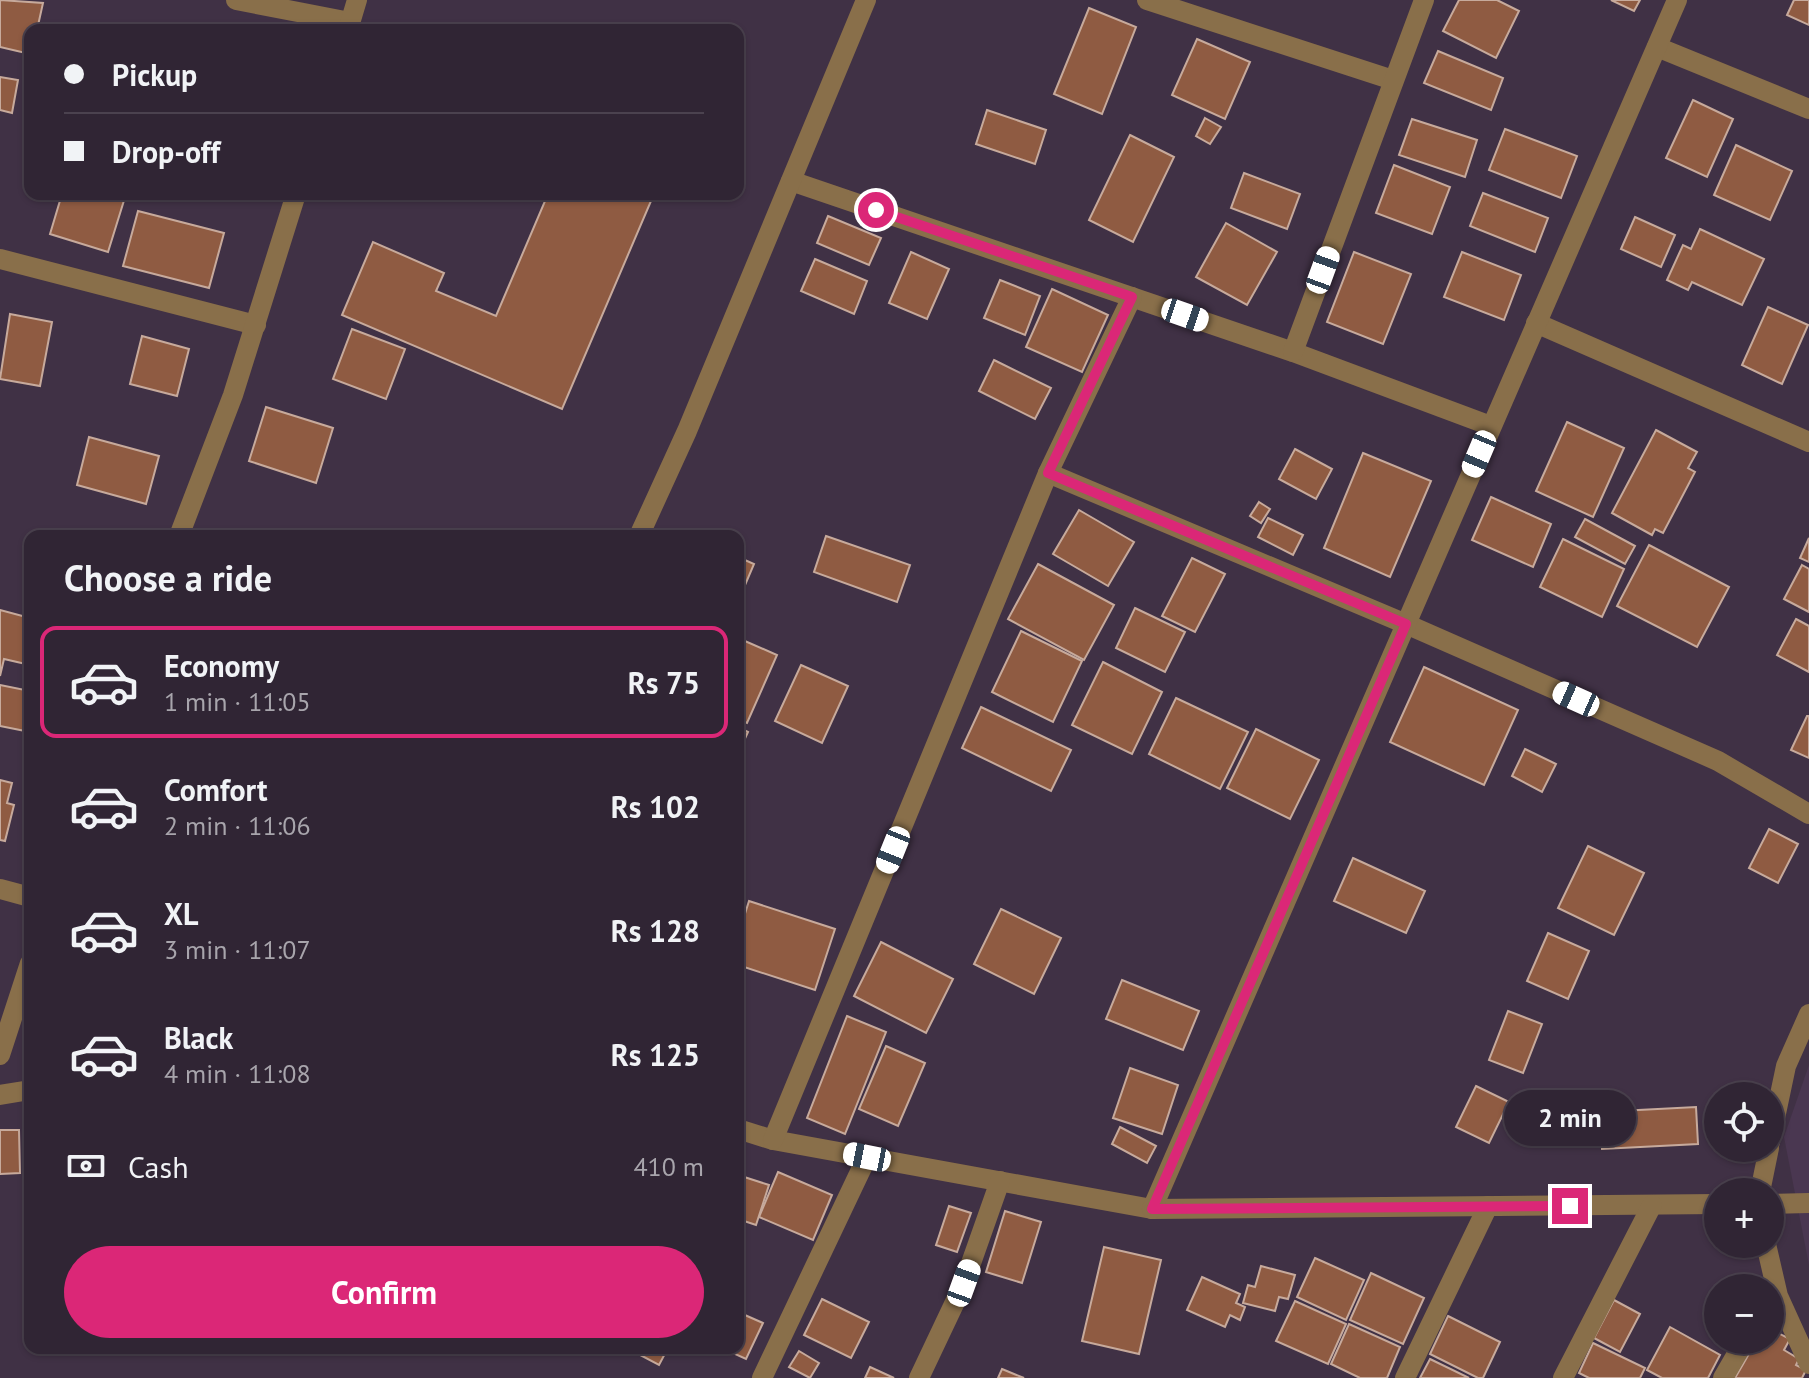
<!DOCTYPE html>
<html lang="en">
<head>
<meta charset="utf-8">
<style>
  :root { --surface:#302534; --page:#382d3c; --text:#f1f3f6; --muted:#a8a5ac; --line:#4b424f; --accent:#db2777 }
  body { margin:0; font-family:"PT Sans",sans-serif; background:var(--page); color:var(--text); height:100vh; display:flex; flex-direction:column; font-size:30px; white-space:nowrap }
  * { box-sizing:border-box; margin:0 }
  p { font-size:26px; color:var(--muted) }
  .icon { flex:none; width:44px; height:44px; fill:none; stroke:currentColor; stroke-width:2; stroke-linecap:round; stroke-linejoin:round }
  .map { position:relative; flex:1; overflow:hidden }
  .drawer { position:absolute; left:24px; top:530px; width:720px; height:824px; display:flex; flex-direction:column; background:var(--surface); border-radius:16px; box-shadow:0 2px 6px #0004,0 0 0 2px var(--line) }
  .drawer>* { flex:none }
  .hud { position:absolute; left:24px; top:24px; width:720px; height:176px; border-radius:16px; box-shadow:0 2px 6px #0004,0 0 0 2px var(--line); display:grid; align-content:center; height:176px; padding:0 40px; background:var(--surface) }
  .controls { position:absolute; left:1704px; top:1082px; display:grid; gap:16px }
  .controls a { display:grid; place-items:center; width:80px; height:80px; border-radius:50%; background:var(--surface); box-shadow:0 2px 6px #0004,0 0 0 2px var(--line); font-size:40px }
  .end { position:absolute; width:36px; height:36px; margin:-18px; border:10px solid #db2777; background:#fff; box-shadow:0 0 0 4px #fff }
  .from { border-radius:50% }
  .bubble { position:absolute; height:56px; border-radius:28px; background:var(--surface); box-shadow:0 2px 6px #0004,0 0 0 2px var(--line); font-size:26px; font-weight:700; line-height:56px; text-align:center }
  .car { position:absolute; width:24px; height:48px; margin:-24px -12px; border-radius:10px; box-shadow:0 0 6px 2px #0007; background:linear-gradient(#fff 24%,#345 0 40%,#fff 0 76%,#345 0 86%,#fff 0) }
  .hud b { display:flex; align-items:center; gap:28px; height:76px; font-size:30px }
  .hud b+b { border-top:2px solid var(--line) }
  .hud i { width:20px; height:20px; background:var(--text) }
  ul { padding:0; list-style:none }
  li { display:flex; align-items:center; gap:24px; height:112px; margin:0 16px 12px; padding:0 24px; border:4px solid transparent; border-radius:16px }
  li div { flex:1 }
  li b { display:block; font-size:30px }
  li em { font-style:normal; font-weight:700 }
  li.selected { border-color:var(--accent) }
  li>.icon { width:72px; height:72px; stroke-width:1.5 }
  h2 { padding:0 40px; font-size:36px; line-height:96px }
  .pay { display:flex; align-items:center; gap:20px; height:88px; padding:0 40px; font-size:30px }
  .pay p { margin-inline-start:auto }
  .primary-button { display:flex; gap:16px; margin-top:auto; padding:16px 40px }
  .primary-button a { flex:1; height:92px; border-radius:48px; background:var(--accent); color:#fff; font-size:32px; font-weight:700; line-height:92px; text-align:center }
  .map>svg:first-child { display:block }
  .built { fill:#4a3751 }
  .building { fill:#8f5b42; stroke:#c7aa9c; stroke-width:2 }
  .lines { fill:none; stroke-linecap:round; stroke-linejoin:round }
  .minor { stroke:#896f4a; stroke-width:20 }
  .route { stroke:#db2777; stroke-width:10 }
</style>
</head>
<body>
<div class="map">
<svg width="1809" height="1378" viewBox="0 0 1809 1378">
  <rect width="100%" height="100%" fill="#403145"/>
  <polygon class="built" points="1809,1065 1809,1265 1784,1137"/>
  <g class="building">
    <polygon points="0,0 43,3 37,30 30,30 30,54 0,47"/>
    <polygon points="1459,0 1497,0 1519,11 1496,58 1443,31"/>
    <polygon points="1611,0 1640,0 1634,11"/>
    <polygon points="1794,0 1809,0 1809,25 1787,15"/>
    <polygon points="1089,8 1136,27 1102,114 1054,94"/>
    <polygon points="1197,39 1250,62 1225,119 1172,95"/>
    <polygon points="1438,51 1503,78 1491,110 1424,83"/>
    <polygon points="0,77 18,80 12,113 0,110"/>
    <polygon points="1693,100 1733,119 1707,177 1666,158"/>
    <polygon points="987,110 1046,130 1035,164 976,144"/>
    <polygon points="1205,118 1221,127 1210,144 1196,136"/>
    <polygon points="1412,119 1477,140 1465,177 1399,155"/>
    <polygon points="1505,129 1577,156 1561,198 1489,170"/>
    <polygon points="1130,135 1174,157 1133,242 1089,220"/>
    <polygon points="1736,145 1792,171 1770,220 1714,195"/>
    <polygon points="1394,165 1450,187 1432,234 1376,213"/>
    <polygon points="1244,173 1300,194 1287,229 1231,208"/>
    <polygon points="1483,193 1548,218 1535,252 1470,226"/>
    <polygon points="62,194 126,194 108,252 50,234"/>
    <polygon points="548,194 654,194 562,409 342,315 373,242 444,273 436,291 496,316"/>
    <polygon points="138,211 224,233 209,288 123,266"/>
    <polygon points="828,216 881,238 869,265 817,243"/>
    <polygon points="1635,217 1675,235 1661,267 1621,249"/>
    <polygon points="1226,223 1277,252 1247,305 1196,277"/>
    <polygon points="1700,229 1764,259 1742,305 1692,282 1688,290 1667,280 1683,245 1691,249"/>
    <polygon points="911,252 949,269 927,319 889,303"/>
    <polygon points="1354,252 1411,274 1383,344 1327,322"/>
    <polygon points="1462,252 1521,275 1504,320 1444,297"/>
    <polygon points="815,259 867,281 854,314 801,291"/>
    <polygon points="1000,280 1040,296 1025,335 984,318"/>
    <polygon points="1052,289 1108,315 1082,372 1026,347"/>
    <polygon points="1768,307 1808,325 1782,384 1742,365"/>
    <polygon points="10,314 52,322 40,386 0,379"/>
    <polygon points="352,329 405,349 386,399 333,379"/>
    <polygon points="142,336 189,349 177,396 130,384"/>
    <polygon points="994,360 1051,388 1035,419 979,391"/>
    <polygon points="266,407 333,428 316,483 249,461"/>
    <polygon points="1567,422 1624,448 1593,517 1536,491"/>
    <polygon points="1656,430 1697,452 1688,468 1695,472 1663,533 1655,529 1652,535 1612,513"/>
    <polygon points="89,437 159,456 146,504 77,485"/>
    <polygon points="1295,449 1332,469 1316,499 1279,479"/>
    <polygon points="1363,453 1431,481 1390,577 1324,548"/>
    <polygon points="1491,497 1551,524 1533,567 1472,540"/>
    <polygon points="1259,502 1270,509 1261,523 1250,516"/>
    <polygon points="1079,510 1134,542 1108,586 1053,554"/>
    <polygon points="1268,518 1303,535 1293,555 1258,537"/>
    <polygon points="1585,519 1635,546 1625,564 1575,537"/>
    <polygon points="826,536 910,565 897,602 814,572"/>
    <polygon points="1809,538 1809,562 1800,558"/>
    <polygon points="1563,539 1624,569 1602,617 1540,587"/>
    <polygon points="1649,545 1729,587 1697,647 1617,606"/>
    <polygon points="738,557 754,564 740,597 738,596"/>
    <polygon points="1192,558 1225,574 1195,632 1162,616"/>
    <polygon points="1038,564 1114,605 1084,660 1008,619"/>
    <polygon points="1802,565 1809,569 1809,612 1784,599"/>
    <polygon points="1135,608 1185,632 1165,672 1116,648"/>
    <polygon points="0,610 30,618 30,665 4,659 0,676"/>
    <polygon points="1796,619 1809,626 1809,672 1777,655"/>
    <polygon points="1021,631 1082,661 1053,722 992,692"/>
    <polygon points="738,638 777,655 747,723 738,719"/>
    <polygon points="1103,662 1162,692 1132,754 1072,725"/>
    <polygon points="801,665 848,686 822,743 775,721"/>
    <polygon points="1424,667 1518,710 1484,785 1390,742"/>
    <polygon points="0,685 30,691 30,732 0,726"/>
    <polygon points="1176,698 1248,732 1220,789 1149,754"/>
    <polygon points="981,707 1071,750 1051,791 962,748"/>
    <polygon points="1807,716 1809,716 1809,758 1791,750"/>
    <polygon points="738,727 748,732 738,754"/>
    <polygon points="1256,729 1319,760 1290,819 1227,788"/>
    <polygon points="1525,749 1556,764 1542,792 1512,776"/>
    <polygon points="0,780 12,783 7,803 14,805 5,841 0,840"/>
    <polygon points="1769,829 1798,844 1778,883 1749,868"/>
    <polygon points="1588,846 1644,873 1614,935 1558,908"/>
    <polygon points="1353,858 1425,891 1406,933 1334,901"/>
    <polygon points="749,901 835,929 815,990 738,965 738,936"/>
    <polygon points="1001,909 1061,938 1034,994 974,964"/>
    <polygon points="1548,933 1589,951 1568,999 1527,981"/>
    <polygon points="881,942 953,979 926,1033 854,996"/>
    <polygon points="1122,980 1199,1011 1183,1050 1106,1019"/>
    <polygon points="1508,1011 1542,1024 1523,1073 1489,1060"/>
    <polygon points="847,1016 886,1032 845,1134 807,1118"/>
    <polygon points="886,1046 925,1063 898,1126 859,1109"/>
    <polygon points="1130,1068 1178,1085 1162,1134 1113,1118"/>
    <polygon points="1476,1086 1509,1102 1489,1143 1456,1127"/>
    <polygon points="1696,1107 1698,1144 1602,1149 1600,1112"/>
    <polygon points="1120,1127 1156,1146 1147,1163 1112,1144"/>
    <polygon points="0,1130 19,1130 20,1173 0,1174"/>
    <polygon points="778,1172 832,1195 813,1240 759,1217"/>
    <polygon points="738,1175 769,1185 756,1225 738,1219"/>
    <polygon points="949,1206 971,1213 957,1252 936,1245"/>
    <polygon points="1005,1211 1041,1222 1022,1283 986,1272"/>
    <polygon points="1104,1247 1161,1260 1139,1354 1082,1341"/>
    <polygon points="1315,1258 1364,1280 1346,1320 1297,1297"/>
    <polygon points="1261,1266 1295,1275 1288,1299 1279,1297 1275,1311 1243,1303 1248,1285 1255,1287"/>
    <polygon points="1371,1273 1424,1298 1403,1344 1350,1320"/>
    <polygon points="1202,1277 1240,1294 1236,1303 1245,1307 1240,1320 1230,1315 1225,1327 1187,1310"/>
    <polygon points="822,1299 869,1322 851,1358 804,1335"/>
    <polygon points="1614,1300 1640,1314 1620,1352 1594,1338"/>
    <polygon points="1295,1301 1346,1324 1328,1364 1276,1341"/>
    <polygon points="738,1312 763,1323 746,1359 722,1348 738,1348"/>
    <polygon points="1448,1316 1500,1342 1483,1378 1478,1378 1430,1354"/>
    <polygon points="1349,1324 1400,1347 1387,1378 1360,1378 1331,1364"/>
    <polygon points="1670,1327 1720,1355 1708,1378 1662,1378 1647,1370"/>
    <polygon points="1770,1329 1790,1339 1784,1350 1799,1359 1796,1365 1806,1370 1802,1378 1735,1378 1757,1340 1770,1340"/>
    <polygon points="1593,1343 1645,1368 1640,1378 1589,1378 1579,1373"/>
    <polygon points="627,1348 668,1348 659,1365"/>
    <polygon points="799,1351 819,1363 810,1378 789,1367"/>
    <polygon points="1430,1359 1469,1378 1420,1378"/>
    <polygon points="870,1367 894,1378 865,1378"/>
    <polygon points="1002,1369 1024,1378 998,1378"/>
  </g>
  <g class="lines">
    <g class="minor">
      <polyline points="236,0 350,22"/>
      <polyline points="1147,0 1393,80"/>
      <polyline points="348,30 357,0"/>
      <polyline points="1657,47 1809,109"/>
      <polyline points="791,181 1293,352 1491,426"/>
      <polyline points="0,259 256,325"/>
      <polyline points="1536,323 1809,442"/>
      <polyline points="1293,352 1424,0"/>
      <polyline points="1048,473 1406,624 1718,761 1809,814"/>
      <polyline points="179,536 233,395 296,194"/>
      <polyline points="639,536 687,431 866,0"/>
      <polyline points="0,889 30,897"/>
      <polyline points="0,1055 30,963"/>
      <polyline points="0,1095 30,1090"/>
      <polyline points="738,1129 773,1140 1152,1209 1718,1204"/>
      <polyline points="773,1140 1048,473 1132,297"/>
      <polyline points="1770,1142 1786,1066 1809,1014"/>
      <polyline points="1760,1192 1769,1148"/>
      <polyline points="1770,1204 1809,1203"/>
      <polyline points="1152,1209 1677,0"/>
      <polyline points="1766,1244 1778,1296 1809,1364"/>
      <polyline points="762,1378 867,1157"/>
      <polyline points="919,1378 964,1283 1000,1181"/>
      <polyline points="1405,1378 1488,1206"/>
      <polyline points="1563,1378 1652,1205"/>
      <polyline points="1723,1378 1745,1340"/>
    </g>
  </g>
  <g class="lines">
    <polyline class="route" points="876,210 1132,297 1048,473 1406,624 1152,1209 1570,1206"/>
  </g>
</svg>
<div class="controls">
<a><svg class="icon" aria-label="locate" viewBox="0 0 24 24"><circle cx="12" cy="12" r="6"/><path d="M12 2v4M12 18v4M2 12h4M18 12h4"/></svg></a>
<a>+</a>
<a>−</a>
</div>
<i class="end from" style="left:876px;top:210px"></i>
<i class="end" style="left:1570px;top:1206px"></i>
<div class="bubble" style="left:1504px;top:1090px;width:132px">2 min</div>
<i class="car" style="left:1323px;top:270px;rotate:20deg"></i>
<i class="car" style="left:1185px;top:315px;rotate:109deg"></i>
<i class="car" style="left:1479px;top:454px;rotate:203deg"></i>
<i class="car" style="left:1576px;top:699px;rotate:294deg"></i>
<i class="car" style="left:893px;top:850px;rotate:202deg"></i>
<i class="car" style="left:867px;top:1157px;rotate:281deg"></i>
<i class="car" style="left:964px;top:1283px;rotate:20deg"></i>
<div class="hud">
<b><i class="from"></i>Pickup</b>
<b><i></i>Drop-off</b>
</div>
<section class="drawer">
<h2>Choose a ride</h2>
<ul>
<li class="selected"><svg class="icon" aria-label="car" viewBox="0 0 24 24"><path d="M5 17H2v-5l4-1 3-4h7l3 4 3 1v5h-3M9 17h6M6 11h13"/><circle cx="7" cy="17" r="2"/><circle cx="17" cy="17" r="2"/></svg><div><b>Economy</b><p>1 min · 11:05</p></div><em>Rs 75</em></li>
<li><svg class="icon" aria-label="car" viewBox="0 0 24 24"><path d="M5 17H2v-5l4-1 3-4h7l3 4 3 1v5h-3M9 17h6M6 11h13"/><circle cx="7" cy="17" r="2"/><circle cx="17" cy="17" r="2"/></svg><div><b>Comfort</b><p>2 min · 11:06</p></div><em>Rs 102</em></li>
<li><svg class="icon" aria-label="car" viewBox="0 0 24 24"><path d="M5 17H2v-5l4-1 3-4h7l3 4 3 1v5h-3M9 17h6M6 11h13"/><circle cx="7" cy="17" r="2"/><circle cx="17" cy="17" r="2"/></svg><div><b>XL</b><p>3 min · 11:07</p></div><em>Rs 128</em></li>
<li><svg class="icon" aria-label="car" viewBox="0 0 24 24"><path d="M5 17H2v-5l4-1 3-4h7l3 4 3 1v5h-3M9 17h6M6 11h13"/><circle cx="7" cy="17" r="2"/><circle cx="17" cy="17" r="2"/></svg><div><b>Black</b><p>4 min · 11:08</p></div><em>Rs 125</em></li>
</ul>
<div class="pay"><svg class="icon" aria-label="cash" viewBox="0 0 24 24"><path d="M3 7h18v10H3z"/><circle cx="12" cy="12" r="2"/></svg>Cash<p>410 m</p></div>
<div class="primary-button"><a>Confirm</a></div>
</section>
</div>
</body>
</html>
